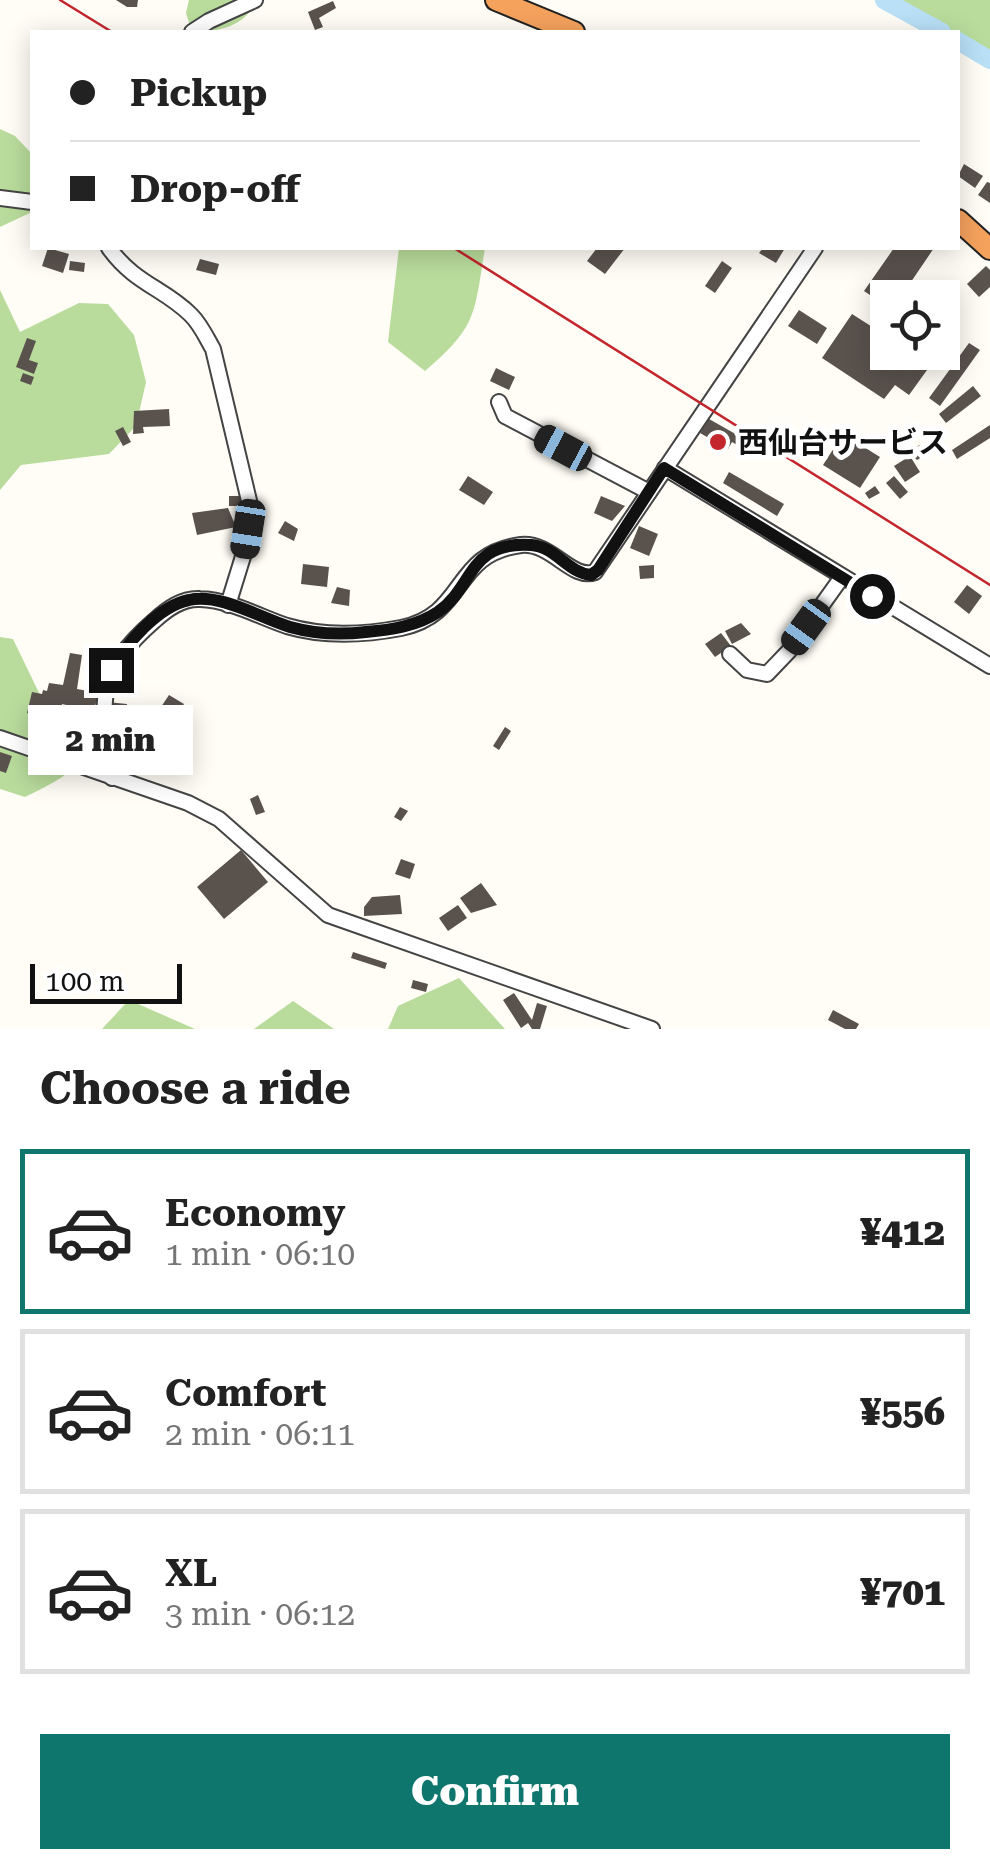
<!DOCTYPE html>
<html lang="en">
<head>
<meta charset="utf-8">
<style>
  :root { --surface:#fff; --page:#f2f2f2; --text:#222; --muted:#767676; --line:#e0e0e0; --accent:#0f766e }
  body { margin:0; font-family:"Roboto Serif","Noto Sans JP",serif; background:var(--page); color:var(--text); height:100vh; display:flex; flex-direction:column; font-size:38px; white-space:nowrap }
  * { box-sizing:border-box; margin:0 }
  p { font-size:32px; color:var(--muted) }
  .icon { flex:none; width:55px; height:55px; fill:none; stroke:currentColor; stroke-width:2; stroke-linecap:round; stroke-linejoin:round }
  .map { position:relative; height:1029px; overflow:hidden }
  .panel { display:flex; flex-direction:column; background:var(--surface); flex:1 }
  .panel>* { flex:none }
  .guide { position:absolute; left:30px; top:30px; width:930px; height:220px; border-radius:0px; box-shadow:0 5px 25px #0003; display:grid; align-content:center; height:220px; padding:0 40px; background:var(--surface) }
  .buttons { position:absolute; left:870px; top:280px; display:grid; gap:20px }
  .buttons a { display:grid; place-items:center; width:90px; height:90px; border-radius:0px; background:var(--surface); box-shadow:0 5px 25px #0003; font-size:50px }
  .scale { position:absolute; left:30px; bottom:25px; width:152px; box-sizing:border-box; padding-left:10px; border:5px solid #111; border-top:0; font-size:28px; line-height:35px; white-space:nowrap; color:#111; -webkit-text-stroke:8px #fff; paint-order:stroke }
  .end { position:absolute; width:45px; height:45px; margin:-22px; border:12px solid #111; background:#fff; box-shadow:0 0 0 5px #fff }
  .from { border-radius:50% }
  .bubble { position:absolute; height:70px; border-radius:0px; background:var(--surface); box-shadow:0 5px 25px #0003; font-size:32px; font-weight:800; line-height:70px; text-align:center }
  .car { position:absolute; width:30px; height:60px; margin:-30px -15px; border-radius:12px; box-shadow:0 0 8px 2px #0007; background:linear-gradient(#222 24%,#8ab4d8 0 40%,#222 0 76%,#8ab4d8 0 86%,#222 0) }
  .guide b { display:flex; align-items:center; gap:35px; height:95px; font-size:38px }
  .guide b+b { border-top:2px solid var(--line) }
  .guide i { width:25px; height:25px; background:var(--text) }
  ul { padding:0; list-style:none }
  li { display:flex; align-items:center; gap:30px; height:165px; margin:0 20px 15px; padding:0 20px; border:5px solid var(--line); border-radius:0px }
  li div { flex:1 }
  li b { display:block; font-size:38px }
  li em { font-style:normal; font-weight:800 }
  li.current { border-color:var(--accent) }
  li>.icon { width:90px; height:90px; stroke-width:1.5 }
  h2 { padding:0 40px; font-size:45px; line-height:120px }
  .cta { display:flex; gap:20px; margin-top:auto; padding:20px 40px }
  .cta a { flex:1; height:115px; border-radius:0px; background:var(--accent); color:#fff; font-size:40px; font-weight:800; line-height:115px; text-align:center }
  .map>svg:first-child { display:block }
  .forest { fill:#b9dc9c }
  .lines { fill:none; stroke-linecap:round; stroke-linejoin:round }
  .river { stroke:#b9e0f7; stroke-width:18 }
  .building { fill:#5a524d }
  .minor-casing { stroke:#444; stroke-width:18 }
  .highway-casing { stroke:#222; stroke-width:24 }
  .minor { stroke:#fff; stroke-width:14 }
  .highway { stroke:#f5a25d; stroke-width:20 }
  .rail { stroke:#c4262e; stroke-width:2.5 }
  .route { stroke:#111; stroke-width:12 }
  .poi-dot { fill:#c4262e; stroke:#fff; stroke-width:4 }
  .labels { text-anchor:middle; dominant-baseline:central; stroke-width:10; stroke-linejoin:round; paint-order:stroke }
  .poi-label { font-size:30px; font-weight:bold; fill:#111; stroke:#fff; text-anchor:start }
</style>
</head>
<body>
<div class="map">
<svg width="990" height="1029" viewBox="0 0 990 1029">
  <rect width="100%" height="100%" fill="#fffdf5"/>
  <g class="forest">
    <path d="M189,0H256C246,27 217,32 192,32L186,13Z"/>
    <polygon points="889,0 990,0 990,65 958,44 958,32 939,32"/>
    <polygon points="0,129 15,136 32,154 32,212 0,227"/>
    <path d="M399,248H485C474,314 478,326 425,371L388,342Z"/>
    <polygon points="0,290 20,332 79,303 108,304 134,335 146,382 136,426 109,454 21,465 0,490"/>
    <path d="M0,637L13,639L41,697L94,717C75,772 78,771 25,797L0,789Z"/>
    <polygon points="459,978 505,1029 388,1029 398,1006"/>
    <polygon points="129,1000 195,1029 102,1029"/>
    <polygon points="293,1001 334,1029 254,1029"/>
  </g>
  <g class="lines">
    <g class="river">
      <polyline points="884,0 942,32"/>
      <polyline points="958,41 990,60"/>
    </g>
  </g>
  <g class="building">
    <polygon points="116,0 138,0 137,7 127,7"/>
    <polygon points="333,1 336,8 319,18 323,27 315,30 308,12"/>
    <polygon points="964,164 983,176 975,188 958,176"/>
    <polygon points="987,182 990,183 990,203 978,195"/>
    <polygon points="48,248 69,254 63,273 42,266"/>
    <polygon points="597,248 625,248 605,274 587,261"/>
    <polygon points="763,248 785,248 776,263 759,253"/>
    <polygon points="894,248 934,248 900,298 888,298 888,307 864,291"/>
    <polygon points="200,259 219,264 216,275 196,270"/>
    <polygon points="70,261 85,263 84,272 69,270"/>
    <polygon points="722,261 732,268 715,293 705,286"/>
    <polygon points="986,266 990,270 990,287 979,297 967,284"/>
    <polygon points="799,310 827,328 817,344 788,326"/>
    <polygon points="852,314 888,337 888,352 914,355 905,371 918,352 940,352 909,395 895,385 884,399 822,358"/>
    <polygon points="942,320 956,330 942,349"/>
    <polygon points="27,338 36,341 29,360 38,363 34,374 16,367"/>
    <polygon points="969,343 980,350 940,406 929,398"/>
    <polygon points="496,368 515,377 509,390 490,381"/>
    <polygon points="23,373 34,377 31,385 20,381"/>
    <polygon points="973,386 981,396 946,423 939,414"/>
    <polygon points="169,409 170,426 143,427 144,433 133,434 134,411"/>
    <polygon points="709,419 755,445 751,453 732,442 728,449 700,433"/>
    <polygon points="990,425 990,438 957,459 952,450"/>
    <polygon points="123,427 131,442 123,446 115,431"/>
    <polygon points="843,434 880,457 860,488 823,465"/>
    <polygon points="919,445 927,454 917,460 911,454"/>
    <polygon points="910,456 920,472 905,482 894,466"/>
    <polygon points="729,472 784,504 777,516 723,483"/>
    <polygon points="468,476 493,492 484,505 459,490"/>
    <polygon points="894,476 908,492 900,499 886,483"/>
    <polygon points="875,486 880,493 869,499 865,493"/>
    <rect x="229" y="496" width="12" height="10"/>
    <polygon points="601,496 625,506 612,521 594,513"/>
    <polygon points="228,508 236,527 197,535 192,513"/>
    <polygon points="285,521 298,529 294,541 278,533"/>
    <polygon points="639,526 658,534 649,556 630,548"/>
    <polygon points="303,564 329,567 327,587 301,584"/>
    <polygon points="654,565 654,578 640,579 639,566"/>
    <polygon points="967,585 982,596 969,614 954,602"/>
    <polygon points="337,587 350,590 349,606 331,603"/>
    <polygon points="741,623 751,634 732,644 725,631"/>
    <polygon points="721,633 731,646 715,657 705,644"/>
    <polygon points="70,653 82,655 77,689 99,693 88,729 72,726 75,707 62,704 59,720 27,713 32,692 42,694 43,690 47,691 49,683 63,685"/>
    <polygon points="169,695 184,704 172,723 157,713"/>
    <polygon points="107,702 127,704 126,721 106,720"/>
    <polygon points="505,727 511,731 499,750 493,746"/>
    <polygon points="0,752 12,756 6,773 0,771"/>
    <polygon points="258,795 265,812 256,815 250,799"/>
    <polygon points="400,807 408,811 401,821 394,817"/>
    <polygon points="241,850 268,882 224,919 197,887"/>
    <polygon points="401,859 415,864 410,879 395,874"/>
    <polygon points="481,883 497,905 471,913 460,898"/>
    <polygon points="400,895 402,914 364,916 364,907 372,897"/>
    <polygon points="458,905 467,918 448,931 439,918"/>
    <polygon points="353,952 387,963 385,969 351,958"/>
    <polygon points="413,980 428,984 426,992 411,988"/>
    <polygon points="514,993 532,1020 537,1003 547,1006 540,1029 532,1029 528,1023 521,1028 503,1000"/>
    <polygon points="833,1010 859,1024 856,1029 845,1029 828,1020"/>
  </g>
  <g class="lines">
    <defs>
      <g id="minor">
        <polyline points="192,32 209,21 255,0"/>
        <polyline points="0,198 32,202"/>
        <path d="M109,248C135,284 164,288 191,315C201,325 206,337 213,349L251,509L245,550L228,605"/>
        <polyline points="499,402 505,416 649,492"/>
        <polyline points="665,468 990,666"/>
        <polyline points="730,654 747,670 767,674 789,651 842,577"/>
        <polyline points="0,738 188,803 219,819 328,915 652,1029"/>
        <path d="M112,778C102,704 92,675 154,621C167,609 182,598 200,599C230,600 260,617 287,626C324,637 364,635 401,628C468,614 451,554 521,545C552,542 572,581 595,572L815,248"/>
      </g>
      <g id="highway">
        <polyline points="496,0 574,32"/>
        <polyline points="958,220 990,249"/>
      </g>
    </defs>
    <use href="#minor" class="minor-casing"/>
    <use href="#highway" class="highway-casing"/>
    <use href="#minor" class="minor"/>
    <use href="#highway" class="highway"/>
    <g class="rail">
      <polyline points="60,0 112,32"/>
      <polyline points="454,248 990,585"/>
    </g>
  </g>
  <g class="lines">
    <path class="route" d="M111,670C126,644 158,606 189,600C221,593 260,618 290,627C315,634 340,635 366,632C391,630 417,626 438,612C475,586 468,541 531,545C555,546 568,573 591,575L598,570L664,468L872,596"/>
  </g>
  <circle class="poi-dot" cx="718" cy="442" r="10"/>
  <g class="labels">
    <g class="poi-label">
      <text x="738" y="442">西仙台サービス</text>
    </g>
  </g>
</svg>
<div class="buttons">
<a><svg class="icon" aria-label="locate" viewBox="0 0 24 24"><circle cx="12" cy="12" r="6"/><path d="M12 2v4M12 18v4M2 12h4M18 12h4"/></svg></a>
</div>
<div class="scale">100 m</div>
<i class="end from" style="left:872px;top:596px"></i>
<i class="end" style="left:111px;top:670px"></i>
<div class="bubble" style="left:28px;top:705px;width:165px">2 min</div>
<i class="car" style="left:563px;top:448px;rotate:298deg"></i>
<i class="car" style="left:248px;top:529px;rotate:189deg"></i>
<i class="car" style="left:806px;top:627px;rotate:216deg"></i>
<div class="guide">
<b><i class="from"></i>Pickup</b>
<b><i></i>Drop-off</b>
</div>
</div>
<section class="panel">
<h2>Choose a ride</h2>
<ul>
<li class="current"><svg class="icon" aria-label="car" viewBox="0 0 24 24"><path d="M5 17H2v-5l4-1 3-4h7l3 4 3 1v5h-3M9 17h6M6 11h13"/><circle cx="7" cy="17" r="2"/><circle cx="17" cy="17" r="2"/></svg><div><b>Economy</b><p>1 min · 06:10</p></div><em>¥412</em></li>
<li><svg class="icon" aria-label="car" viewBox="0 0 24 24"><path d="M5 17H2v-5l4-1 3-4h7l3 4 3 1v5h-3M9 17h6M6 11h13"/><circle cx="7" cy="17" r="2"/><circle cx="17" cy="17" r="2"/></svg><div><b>Comfort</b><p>2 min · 06:11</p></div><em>¥556</em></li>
<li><svg class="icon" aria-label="car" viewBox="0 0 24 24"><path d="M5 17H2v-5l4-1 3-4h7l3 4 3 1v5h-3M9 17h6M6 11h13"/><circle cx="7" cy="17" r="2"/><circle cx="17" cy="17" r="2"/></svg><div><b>XL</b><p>3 min · 06:12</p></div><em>¥701</em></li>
</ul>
<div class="cta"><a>Confirm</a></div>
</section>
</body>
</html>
